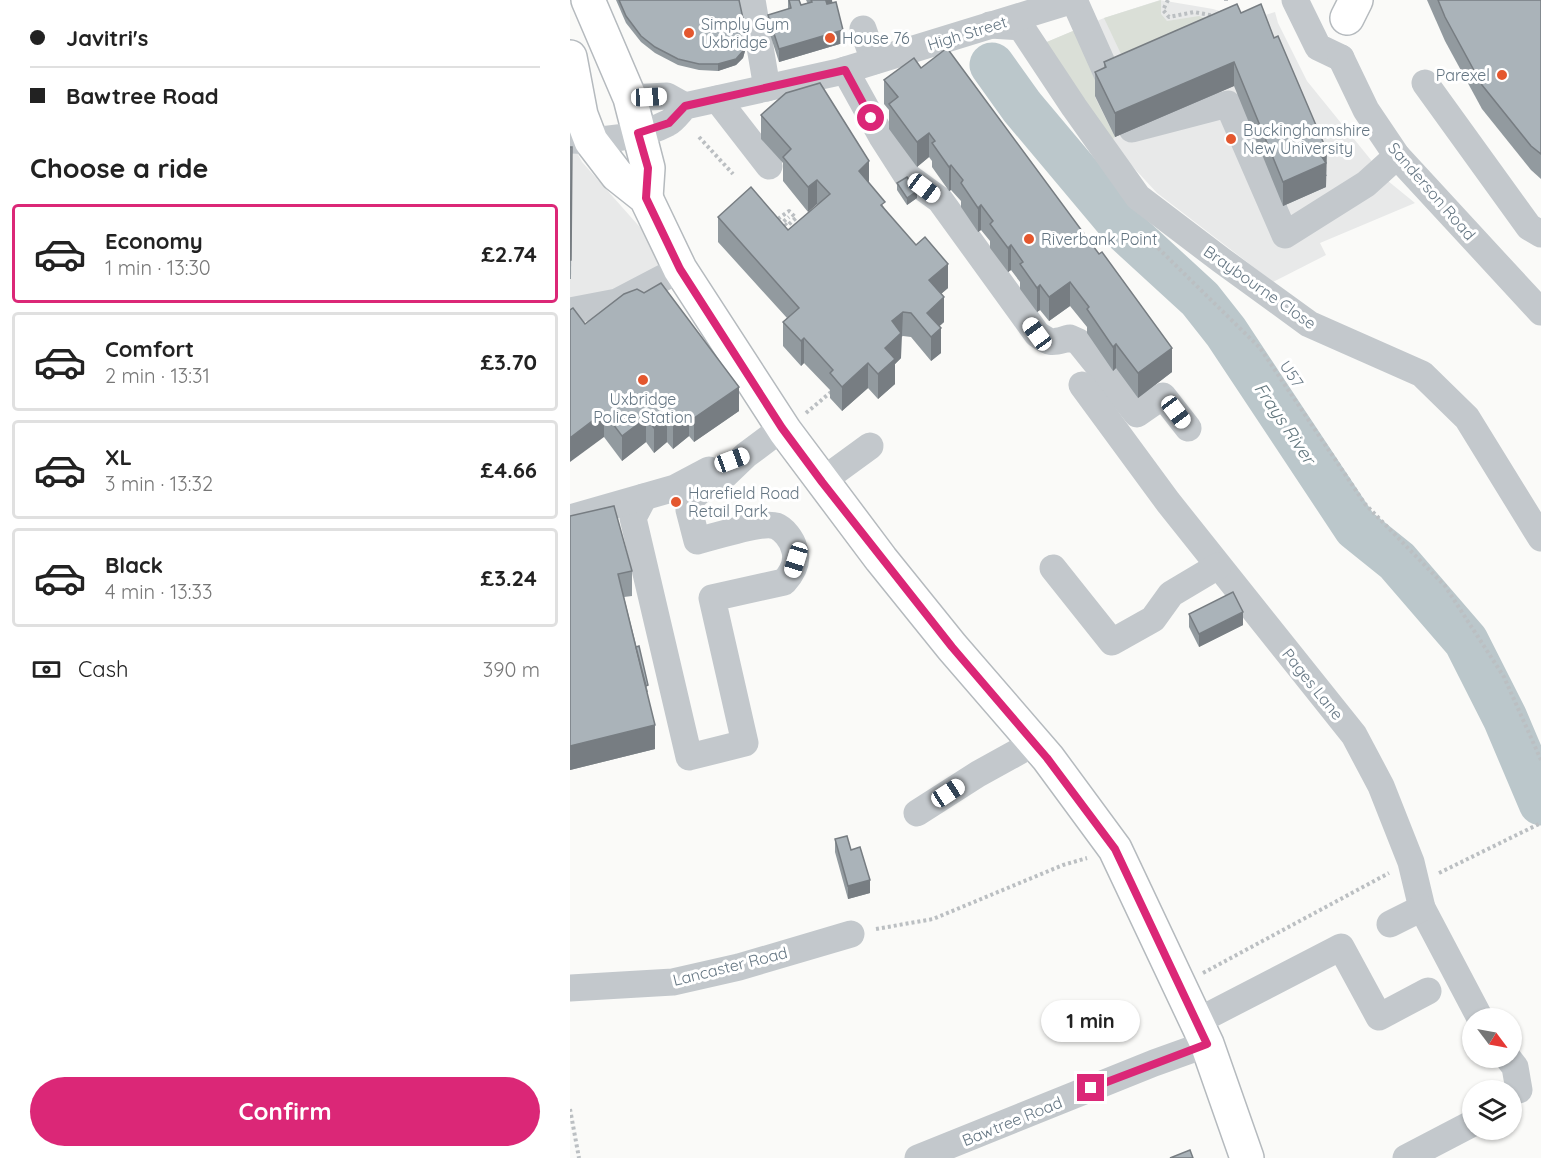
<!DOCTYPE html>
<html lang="en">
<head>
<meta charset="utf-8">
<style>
  :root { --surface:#fff; --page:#f2f2f2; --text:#222; --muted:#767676; --line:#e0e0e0; --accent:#db2777 }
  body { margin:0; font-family:Quicksand,sans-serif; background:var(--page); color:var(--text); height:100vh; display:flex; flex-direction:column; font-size:22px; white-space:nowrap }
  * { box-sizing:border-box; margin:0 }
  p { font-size:20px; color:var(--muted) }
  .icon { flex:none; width:33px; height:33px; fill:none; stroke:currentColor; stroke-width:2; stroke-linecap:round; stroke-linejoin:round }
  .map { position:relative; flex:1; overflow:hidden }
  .sheet { display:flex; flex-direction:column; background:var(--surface); width:570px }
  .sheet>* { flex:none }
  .guide { display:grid; align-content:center; height:132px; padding:0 30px; background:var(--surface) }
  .needle { width:39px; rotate:122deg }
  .tools { position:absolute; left:892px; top:1008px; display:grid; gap:12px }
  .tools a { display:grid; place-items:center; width:60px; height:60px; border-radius:50%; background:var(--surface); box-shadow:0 2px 4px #0004; font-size:30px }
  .end { position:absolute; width:27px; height:27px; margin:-14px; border:8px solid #db2777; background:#fff; box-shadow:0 0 0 3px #fff }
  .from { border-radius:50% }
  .bubble { position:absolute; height:42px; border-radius:21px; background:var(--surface); box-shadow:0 2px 4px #0004; font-size:20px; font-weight:700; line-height:42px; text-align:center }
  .car { position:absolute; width:18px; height:36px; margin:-18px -9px; border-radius:8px; box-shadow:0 0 4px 2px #0007; background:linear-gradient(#fff 24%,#345 0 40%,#fff 0 76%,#345 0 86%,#fff 0) }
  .guide b { display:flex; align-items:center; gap:21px; height:57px; font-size:22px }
  .guide b+b { border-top:2px solid var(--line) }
  .guide i { width:15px; height:15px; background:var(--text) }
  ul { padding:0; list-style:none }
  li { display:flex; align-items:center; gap:18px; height:99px; margin:0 12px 9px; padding:0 18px; border:3px solid var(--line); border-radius:6px }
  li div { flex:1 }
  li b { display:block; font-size:22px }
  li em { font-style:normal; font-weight:700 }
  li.current { border-color:var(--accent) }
  li>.icon { width:54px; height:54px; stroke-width:1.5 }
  h2 { padding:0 30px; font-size:27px; line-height:72px }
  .pay { display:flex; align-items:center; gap:15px; height:66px; padding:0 30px; font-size:22px }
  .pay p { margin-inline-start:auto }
  .primary-button { display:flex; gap:12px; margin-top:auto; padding:12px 30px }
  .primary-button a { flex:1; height:69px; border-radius:36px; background:var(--accent); color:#fff; font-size:24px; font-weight:700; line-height:69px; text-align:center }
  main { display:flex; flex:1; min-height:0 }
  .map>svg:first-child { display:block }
  .built { fill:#e8e9e9 }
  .green { fill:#dadfd7 }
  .water { fill:#bbc7cb }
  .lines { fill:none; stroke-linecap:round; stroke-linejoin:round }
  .river { stroke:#bbc7cb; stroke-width:45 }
  .major-casing { stroke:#b5babe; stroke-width:36 }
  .path { stroke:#bbbfc2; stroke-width:4; stroke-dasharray:3 3; stroke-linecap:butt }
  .minor { stroke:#c3c8cc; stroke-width:27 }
  .major { stroke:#fff; stroke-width:33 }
  .wall { fill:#929a9f }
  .shaded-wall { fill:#777d82 }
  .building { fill:#aab3b9; stroke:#777d82; stroke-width:1.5 }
  .route { stroke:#db2777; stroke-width:8 }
  .poi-dot { fill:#e4572e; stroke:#fff; stroke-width:2 }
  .labels { text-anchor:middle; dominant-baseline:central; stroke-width:6; stroke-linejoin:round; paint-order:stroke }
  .poi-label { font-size:16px; fill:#657683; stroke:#fff; text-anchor:start }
  .street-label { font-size:16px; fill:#657683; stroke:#fff }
  .water-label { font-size:18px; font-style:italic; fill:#60757c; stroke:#fff }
</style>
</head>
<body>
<main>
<section class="sheet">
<div class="guide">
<b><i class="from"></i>Javitri's</b>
<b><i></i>Bawtree Road</b>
</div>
<h2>Choose a ride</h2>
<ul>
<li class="current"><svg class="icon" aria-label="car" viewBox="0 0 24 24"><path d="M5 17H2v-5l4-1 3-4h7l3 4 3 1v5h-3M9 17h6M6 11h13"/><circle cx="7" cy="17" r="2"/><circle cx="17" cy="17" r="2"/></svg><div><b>Economy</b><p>1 min · 13:30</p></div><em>£2.74</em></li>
<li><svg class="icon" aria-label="car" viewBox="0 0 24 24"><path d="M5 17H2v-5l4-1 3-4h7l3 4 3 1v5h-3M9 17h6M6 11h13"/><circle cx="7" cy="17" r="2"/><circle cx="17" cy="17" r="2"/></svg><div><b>Comfort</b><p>2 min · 13:31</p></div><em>£3.70</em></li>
<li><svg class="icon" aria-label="car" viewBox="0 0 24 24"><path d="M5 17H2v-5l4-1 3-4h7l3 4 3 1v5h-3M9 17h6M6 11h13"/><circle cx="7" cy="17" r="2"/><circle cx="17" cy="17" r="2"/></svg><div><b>XL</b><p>3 min · 13:32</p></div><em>£4.66</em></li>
<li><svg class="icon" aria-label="car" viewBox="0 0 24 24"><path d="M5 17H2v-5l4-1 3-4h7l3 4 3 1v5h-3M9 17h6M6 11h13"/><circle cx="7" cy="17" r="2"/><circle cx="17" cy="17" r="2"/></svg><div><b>Black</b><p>4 min · 13:33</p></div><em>£3.24</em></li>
</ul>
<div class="pay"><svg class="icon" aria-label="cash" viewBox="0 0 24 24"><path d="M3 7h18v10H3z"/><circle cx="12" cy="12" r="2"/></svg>Cash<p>390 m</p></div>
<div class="primary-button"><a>Confirm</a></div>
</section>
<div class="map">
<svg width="971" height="1158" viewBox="0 0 971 1158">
  <rect width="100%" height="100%" fill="#fafaf8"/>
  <g class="built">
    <polygon points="590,0 643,9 678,20 705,12 708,23 737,81 818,181 845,203 750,243 756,255 703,282 587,193 540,142 472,44 534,18"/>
    <polygon points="0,144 3,145 12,162 99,260 47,296 0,306"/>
  </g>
  <g class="green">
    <polygon points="591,0 591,14 597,21 629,16 647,23 622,24 551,54 534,18"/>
    <polygon points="510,28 536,91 525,97 545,137 540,142 472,44"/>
  </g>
  <polygon class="water" points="433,58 461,99 441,115 412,73"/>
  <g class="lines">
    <polyline class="river" points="422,65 452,107 557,232 630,299 656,332 786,528 827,561 896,641 935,718 971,803"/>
    <defs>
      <g id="major">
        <polyline points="18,0 60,98 78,168 76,198"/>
        <polyline points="777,18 786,0"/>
        <polyline points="0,57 11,115 21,141 47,175 76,198 110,269 215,431 311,559 382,647 478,758 545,849 637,1044 677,1158"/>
      </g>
    </defs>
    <use href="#major" class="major-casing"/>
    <g class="path">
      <polyline points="598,0 593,10 599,17 624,12 645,16"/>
      <polyline points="656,0 656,1"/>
      <polyline points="129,137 163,174"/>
      <polyline points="208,219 219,211 226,218 217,226 213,222 219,217"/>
      <polyline points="588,248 690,348 795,504 875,586 934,677 971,760"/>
      <polyline points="236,413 261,392"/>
      <polyline points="869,873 971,823"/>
      <polyline points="306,929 363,919 493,865 517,858"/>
      <polyline points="633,973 819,873"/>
      <polyline points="0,1109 9,1158"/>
    </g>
    <g class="minor">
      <polyline points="182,0 197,88"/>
      <polyline points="504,0 541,83"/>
      <polyline points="725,0 748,47 771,58"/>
      <polyline points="420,25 451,27 504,107 568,197 651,260 739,324 852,374 897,418 971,538"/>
      <polyline points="293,29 304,61"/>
      <polyline points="771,58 796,110 827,156 971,312"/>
      <path d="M275,70L312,137L337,176L370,200L467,334C482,345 483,342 500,338L509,342L567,414L593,396L618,428"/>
      <polyline points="855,83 959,227 971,234"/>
      <polyline points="60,98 97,96 115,106"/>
      <polyline points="147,99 199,166"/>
      <polyline points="562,129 658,104 715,235 796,184 827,156"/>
      <path d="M0,140C29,142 72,137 98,123C104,120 110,111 115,106L269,72L503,0"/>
      <polyline points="0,311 47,302 110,269"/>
      <polyline points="512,385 598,502 784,735 811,786 841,862 852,908 910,1018"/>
      <polyline points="252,481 300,446"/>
      <path d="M74,497L63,518L119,757L175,743L142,598L214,582C223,572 229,561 224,548C222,540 214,529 206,526C192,521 144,537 127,541L119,510L121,499L130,491L153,477L176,455L212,428"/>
      <polyline points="0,518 105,488 139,470"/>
      <polyline points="483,568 542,642 583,619 601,594 648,566"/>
      <polyline points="347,813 408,774 464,743"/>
      <polyline points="820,924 852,908"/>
      <polyline points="0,988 103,982 169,967 281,934"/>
      <polyline points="626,1022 771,947 809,1017 858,991"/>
      <polyline points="938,1058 945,1067 949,1090"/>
      <polyline points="348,1158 584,1063 637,1044"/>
      <polyline points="836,1158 903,1123"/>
    </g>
    <use href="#major" class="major"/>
  </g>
  <g class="wall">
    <polygon points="46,0 169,0 177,44 173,58 166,65 148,71 129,70 108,65 85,53 71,42 56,23"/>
    <polygon points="218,0 229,0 231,5 238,4 236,0 262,0 273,43 209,62 198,28 198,15 218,9"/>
    <polygon points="857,0 971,0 971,179 961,170 912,109 875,41"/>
    <polygon points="671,13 757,176 756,176 756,187 713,206 664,86 545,137 525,96 525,72 534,68 534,62"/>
    <polygon points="314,80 602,372 568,398 546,368 543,371 517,333 517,327 500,306 479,321 470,310 467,312 450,289 450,282 441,270 438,272 420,248 420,241 411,230 408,232 391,207 391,201 381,190 379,191 362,167 362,161 359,157 347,167 319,129 319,110 314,104"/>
    <polygon points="191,115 299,183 315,209 378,288 371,294 374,322 369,326 371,353 361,361 341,337 333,336 331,337 331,358 325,364 325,384 308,399 298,388 272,411 260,398 260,390 234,363 231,366 213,346 213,322 217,318 148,242 148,217 218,230 248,205 247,204 238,212 213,181 213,163 191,139"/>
    <polygon points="0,147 2,147 1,279 0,279"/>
    <polygon points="327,183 347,198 337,205 327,190"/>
    <polygon points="15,324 169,411 124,442 119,436 103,449 97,442 84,453 76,442 52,461 34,437"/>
    <polygon points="0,516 62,571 62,596 54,597 78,692 77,692 85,749 0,770"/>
    <polygon points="619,614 673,625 629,647 619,627"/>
    <polygon points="265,839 300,893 278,899 265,852"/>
  </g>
  <g class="shaded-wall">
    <polygon points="259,0 262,0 262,12 256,14 256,1"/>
    <polygon points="273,30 273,43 209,62 209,49"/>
    <polygon points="177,37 177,44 173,58 166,65 148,71 148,64"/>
    <polygon points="664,62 664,86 545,137 545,113"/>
    <polygon points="359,133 359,157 347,167 347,142"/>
    <polygon points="757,151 756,187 713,206 713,182 750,154"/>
    <polygon points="299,161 299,186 289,171"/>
    <polygon points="381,165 381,190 379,191 379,167"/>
    <polygon points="247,180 247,204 238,212 238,187"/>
    <polygon points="347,191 347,198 337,205 337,198"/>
    <polygon points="411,205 411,230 408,232 408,208"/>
    <polygon points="441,245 441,270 438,272 438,248"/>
    <polygon points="378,264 378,288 359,304 359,280"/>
    <polygon points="500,282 500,306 479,321 479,297"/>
    <polygon points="470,285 470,310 467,312 467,288"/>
    <polygon points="374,297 374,322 360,335 357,313"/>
    <polygon points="333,312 331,358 325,364 325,384 308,399 308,374 322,321"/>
    <polygon points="371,328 371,353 361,361 361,337"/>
    <polygon points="234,338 234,363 231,366 231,341"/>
    <polygon points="546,344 546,368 543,371 543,347"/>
    <polygon points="602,348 602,372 568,398 568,373"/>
    <polygon points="298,363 298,388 272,411 272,387"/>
    <polygon points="169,387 169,411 124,442 124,418"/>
    <polygon points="34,412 34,437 0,462 0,438"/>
    <polygon points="119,412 119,436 103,449 103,425"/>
    <polygon points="97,417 97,442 84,453 84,428"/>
    <polygon points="76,418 76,442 52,461 52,436"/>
    <polygon points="673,612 673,625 629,647 629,634"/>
    <polygon points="85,725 85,749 0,770 0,746"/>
    <polygon points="300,880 300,893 278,899 278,886"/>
  </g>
  <g class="building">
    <polygon points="49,0 169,0 177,37 173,51 166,59 148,64 129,64 108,59 85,47 71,36 56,16"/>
    <polygon points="219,0 229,0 231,5 242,2 241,0 259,0 256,1 257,4 266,2 273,30 209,49 198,15 221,8"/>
    <polygon points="868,0 971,0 971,154 961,146 912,85 875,17"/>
    <polygon points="667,4 671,13 691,4 704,38 708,36 757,151 750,154 756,163 713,182 664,62 545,113 525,72 536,67 534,62"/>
    <polygon points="377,48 529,254 532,252 602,348 568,373 546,344 543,347 517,309 519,307 500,282 479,297 470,285 467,288 450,264 453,262 441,245 438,248 420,224 423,221 411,205 408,208 391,183 393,180 381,165 379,167 362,143 365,141 359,133 347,142 319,104 328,97 314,80 344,58 351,68"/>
    <polygon points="250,83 299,161 289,171 315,202 311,205 346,245 355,237 378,264 359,280 374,297 357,313 371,328 361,337 341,313 333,312 322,321 331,333 315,348 325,359 308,374 298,363 272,387 260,373 263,370 234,338 231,341 213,322 229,308 148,217 181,187 218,230 260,194 247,180 238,187 213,157 221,149 191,115 216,93"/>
    <polygon points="0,147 2,147 1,260 0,260"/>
    <polygon points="337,177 347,191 337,198 327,183"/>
    <polygon points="91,283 169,387 124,418 119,412 103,425 97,417 84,428 76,418 52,436 34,412 0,438 0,310 3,308 15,324 54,294 67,289 74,293"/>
    <polygon points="44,506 62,571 48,574 85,725 0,746 0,516"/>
    <polygon points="663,592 673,612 629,634 619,614"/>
    <polygon points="69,646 78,685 76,686 66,647"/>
    <polygon points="277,836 281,850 290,847 300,880 278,886 265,839"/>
    <polygon points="620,1150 623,1158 600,1158"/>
  </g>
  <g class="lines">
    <polyline class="route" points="301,118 275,70 115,106 99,123 68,133 78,168 76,198 110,269 212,428 252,482 382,647 477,758 545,849 637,1044 521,1088"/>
  </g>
  <g class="poi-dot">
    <circle cx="119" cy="33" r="6"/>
    <circle cx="260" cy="38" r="6"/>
    <circle cx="932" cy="75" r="6"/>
    <circle cx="661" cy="139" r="6"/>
    <circle cx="459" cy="239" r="6"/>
    <circle cx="73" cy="380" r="6"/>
    <circle cx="106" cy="502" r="6"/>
  </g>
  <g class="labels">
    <g class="poi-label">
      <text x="131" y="24">Simply Gym<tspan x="131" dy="18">Uxbridge</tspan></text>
      <text x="272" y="38">House 76</text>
      <text x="920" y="75" text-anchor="end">Parexel</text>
      <text x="673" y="130">Buckinghamshire<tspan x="673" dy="18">New University</tspan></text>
      <text x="471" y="239">Riverbank Point</text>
      <text x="73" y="399" text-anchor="middle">Uxbridge<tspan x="73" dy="18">Police Station</tspan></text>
      <text x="118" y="493">Harefield Road<tspan x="118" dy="18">Retail Park</tspan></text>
    </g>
    <g class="street-label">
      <text transform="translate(397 33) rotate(-17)">High Street</text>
      <text transform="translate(862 191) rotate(49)">Sanderson Road</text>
      <text transform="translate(690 287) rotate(35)">Braybourne Close</text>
      <text transform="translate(722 374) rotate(56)">U57</text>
      <text transform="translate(743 684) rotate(51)">Pages Lane</text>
      <text transform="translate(160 966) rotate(-14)">Lancaster Road</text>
      <text transform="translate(442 1121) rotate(-22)">Bawtree Road</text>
    </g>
    <g class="water-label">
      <text transform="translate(715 423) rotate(56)">Frays River</text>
    </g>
  </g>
</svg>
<div class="tools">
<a><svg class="needle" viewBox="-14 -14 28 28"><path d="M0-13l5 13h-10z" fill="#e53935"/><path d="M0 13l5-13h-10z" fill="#767676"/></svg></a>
<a><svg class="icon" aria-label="layers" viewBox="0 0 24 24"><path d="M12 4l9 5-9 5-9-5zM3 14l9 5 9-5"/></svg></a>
</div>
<i class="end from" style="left:301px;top:118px"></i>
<i class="end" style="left:521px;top:1088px"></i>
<div class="bubble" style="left:471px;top:1000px;width:99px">1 min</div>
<i class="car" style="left:79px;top:97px;rotate:87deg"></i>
<i class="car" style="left:354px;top:188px;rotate:127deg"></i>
<i class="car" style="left:467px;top:334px;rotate:324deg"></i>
<i class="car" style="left:606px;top:412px;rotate:143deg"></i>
<i class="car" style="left:162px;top:460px;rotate:70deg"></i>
<i class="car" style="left:226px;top:560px;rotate:197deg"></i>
<i class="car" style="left:378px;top:793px;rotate:57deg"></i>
</div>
</main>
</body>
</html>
